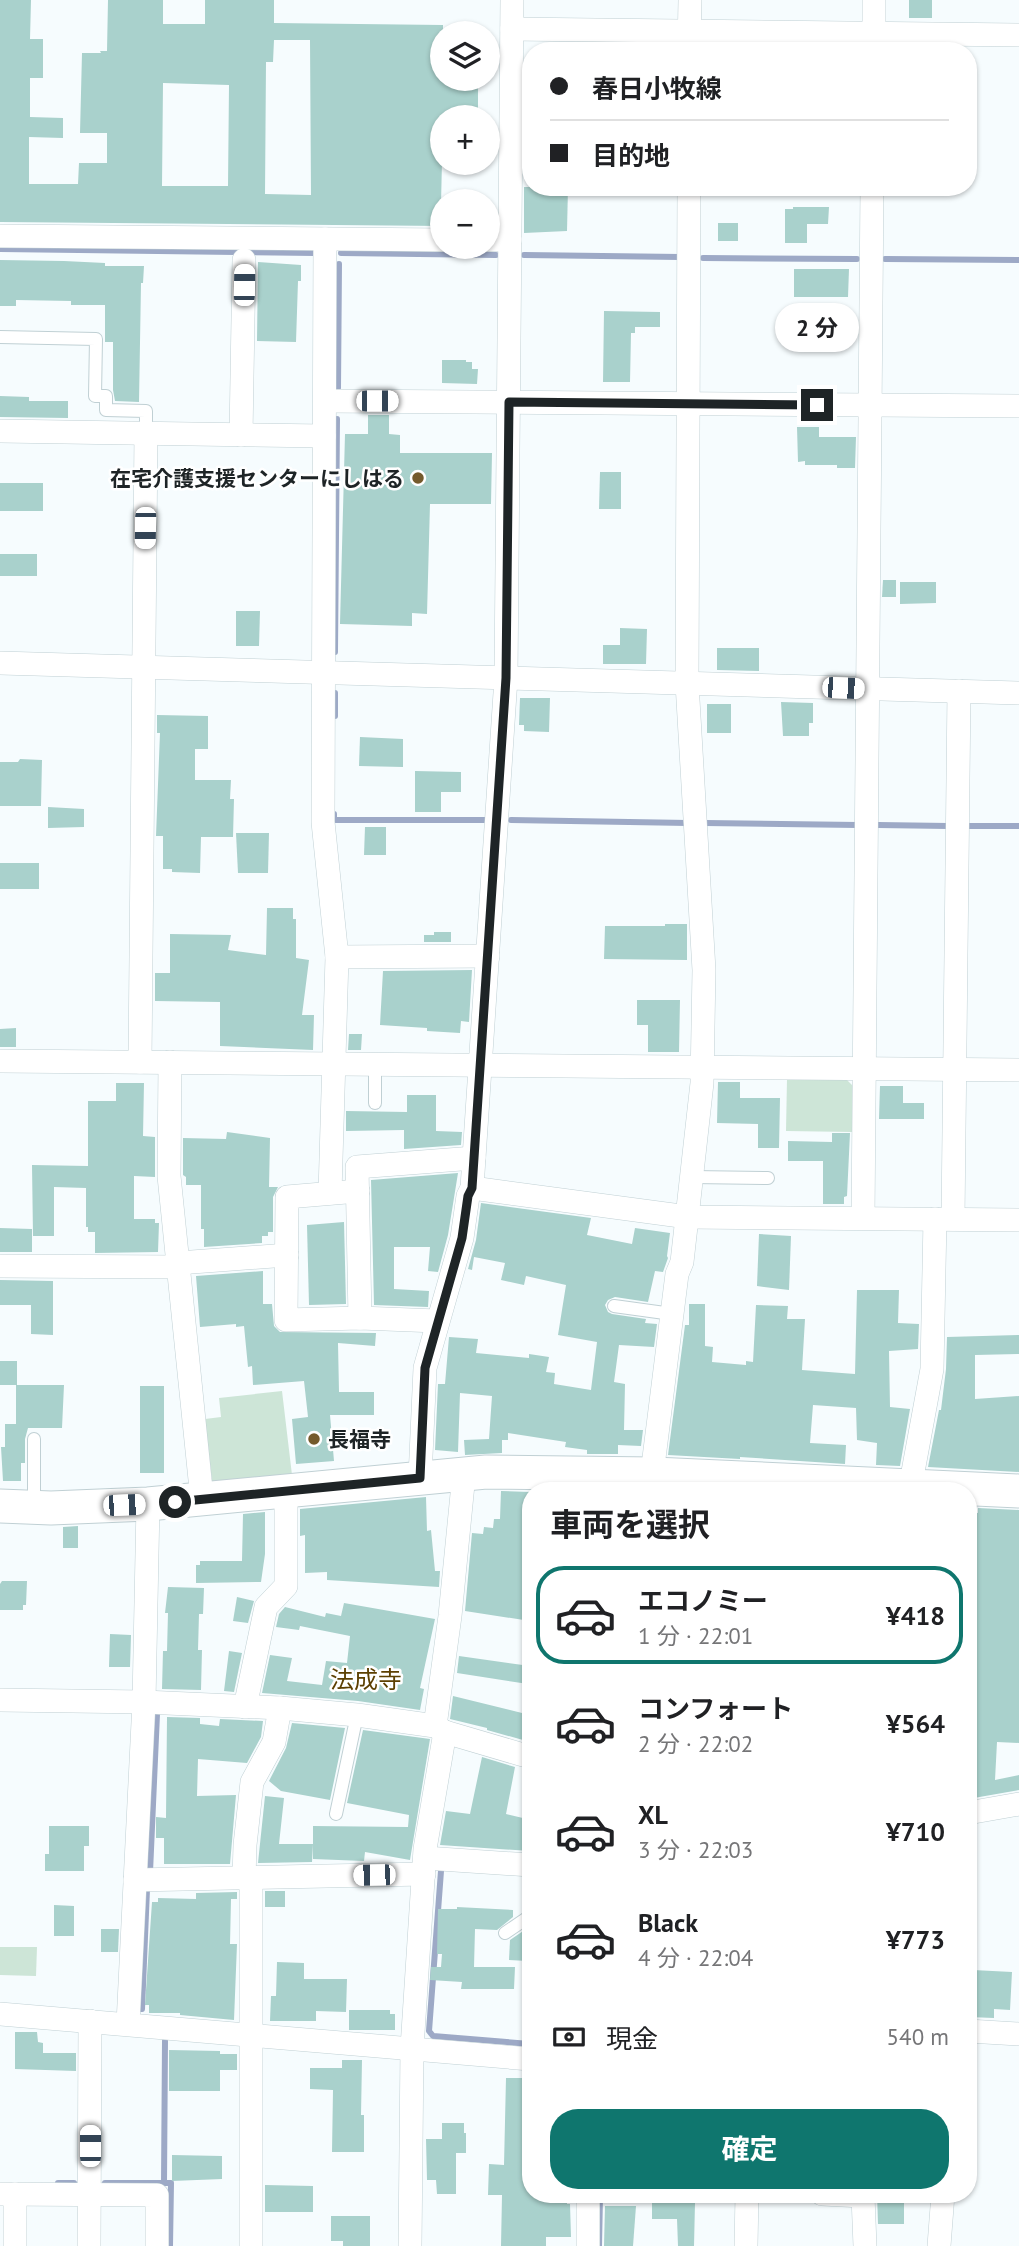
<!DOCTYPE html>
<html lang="ja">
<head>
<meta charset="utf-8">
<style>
  :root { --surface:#fff; --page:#f2f2f2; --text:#202124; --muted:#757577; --line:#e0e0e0; --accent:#0f766e }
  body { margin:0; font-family:"PT Sans","Noto Sans JP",sans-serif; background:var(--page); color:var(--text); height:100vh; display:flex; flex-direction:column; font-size:26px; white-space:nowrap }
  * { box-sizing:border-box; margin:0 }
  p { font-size:23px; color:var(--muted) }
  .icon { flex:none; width:38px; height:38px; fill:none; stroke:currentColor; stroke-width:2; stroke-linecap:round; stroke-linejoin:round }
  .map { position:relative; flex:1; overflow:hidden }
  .drawer { position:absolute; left:522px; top:1482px; width:455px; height:721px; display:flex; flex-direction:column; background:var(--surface); border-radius:28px; box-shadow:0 2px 5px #0004 }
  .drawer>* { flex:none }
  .banner { position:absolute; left:522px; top:42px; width:455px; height:154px; border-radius:28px; box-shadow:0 2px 5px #0004; display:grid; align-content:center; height:154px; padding:0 28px; background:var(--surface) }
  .fabs { position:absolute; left:430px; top:21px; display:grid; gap:14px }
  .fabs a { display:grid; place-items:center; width:70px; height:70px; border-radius:50%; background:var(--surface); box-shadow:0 2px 5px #0004; font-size:35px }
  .end { position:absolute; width:32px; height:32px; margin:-16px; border:9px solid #1e2426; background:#fff; box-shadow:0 0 0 4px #fff }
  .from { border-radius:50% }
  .bubble { position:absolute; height:49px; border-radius:24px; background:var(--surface); box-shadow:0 2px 5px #0004; font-size:23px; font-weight:700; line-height:49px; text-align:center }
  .car { position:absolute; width:21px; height:42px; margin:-21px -10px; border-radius:9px; box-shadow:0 0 5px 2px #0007; background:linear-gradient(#fff 24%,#345 0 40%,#fff 0 76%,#345 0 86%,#fff 0) }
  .banner b { display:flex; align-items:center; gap:24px; height:66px; font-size:26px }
  .banner b+b { border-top:2px solid var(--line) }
  .banner i { width:18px; height:18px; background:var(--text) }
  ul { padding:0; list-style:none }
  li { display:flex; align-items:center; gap:21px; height:98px; margin:0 14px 10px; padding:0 14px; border:4px solid transparent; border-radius:28px }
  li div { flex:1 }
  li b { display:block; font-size:26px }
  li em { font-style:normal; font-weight:700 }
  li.current { border-color:var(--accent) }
  li>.icon { width:63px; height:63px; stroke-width:1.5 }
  h2 { padding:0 28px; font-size:32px; line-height:84px }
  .pay { display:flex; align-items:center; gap:18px; height:77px; padding:0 28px; font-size:26px }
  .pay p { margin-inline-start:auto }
  .cta { display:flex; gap:14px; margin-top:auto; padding:14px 28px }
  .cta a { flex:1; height:80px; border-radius:28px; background:var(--accent); color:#fff; font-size:28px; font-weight:700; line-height:80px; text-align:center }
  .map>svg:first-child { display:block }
  .green { fill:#cde5d7 }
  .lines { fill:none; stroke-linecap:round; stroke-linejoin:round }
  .stream { stroke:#9da9c6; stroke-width:6 }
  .building { fill:#a9d1cc; fill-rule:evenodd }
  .lane-casing { stroke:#c0d0d4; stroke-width:14 }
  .street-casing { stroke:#c0d0d4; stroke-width:24 }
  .secondary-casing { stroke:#c0d0d4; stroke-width:35 }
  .lane { stroke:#fff; stroke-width:12 }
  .street { stroke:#fff; stroke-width:23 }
  .secondary { stroke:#fff; stroke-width:33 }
  .route { stroke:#1e2426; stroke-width:9 }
  .poi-dot { fill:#745a2c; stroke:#fff; stroke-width:2.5 }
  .labels { text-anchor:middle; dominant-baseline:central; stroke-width:5; stroke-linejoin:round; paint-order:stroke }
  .poi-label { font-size:21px; font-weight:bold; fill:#1e2426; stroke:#fff; text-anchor:end }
  .quarter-label { font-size:24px; fill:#5c4002; stroke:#fff }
</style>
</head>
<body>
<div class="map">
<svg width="1019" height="2246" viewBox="0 0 1019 2246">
  <rect width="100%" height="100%" fill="#f6fcfe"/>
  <g class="green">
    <polygon points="559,44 668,44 669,51 559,51"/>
    <polygon points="787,1079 847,1080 853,1086 852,1132 786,1131"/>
    <polygon points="282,1391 292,1475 216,1484 212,1481 205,1419 221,1417 219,1398"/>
    <polygon points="0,1947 37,1947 36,1976 0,1975"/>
  </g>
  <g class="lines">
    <g class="stream">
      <polyline points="0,249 315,253"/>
      <polyline points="341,253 496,255"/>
      <polyline points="524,255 680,257"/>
      <polyline points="703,258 857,259"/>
      <polyline points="885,259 1019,260"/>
      <polyline points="338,388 339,264"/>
      <polyline points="335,652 337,419"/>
      <polyline points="335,716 335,693"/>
      <polyline points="334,814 334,820 485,820"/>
      <polyline points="511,820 688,823"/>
      <polyline points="705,823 858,825"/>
      <polyline points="878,825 948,826"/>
      <polyline points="969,826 1019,826"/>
      <polyline points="441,1871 429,2031 433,2036 530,2044"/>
      <polyline points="154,1872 150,1872 157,1714"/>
      <polyline points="142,2009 147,1889"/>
      <polyline points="165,2041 164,2183 171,2183 170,2246"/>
      <polyline points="58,2183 74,2183"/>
      <polyline points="105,2183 164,2183"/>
      <polyline points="599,2246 600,2196"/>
    </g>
  </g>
  <g class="building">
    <path d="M0,0H31L30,39H43V78H30V117L63,118V138L29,137V184H78L79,163H107V133H80L82,53H101L100,51H107L108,0H163V24H205V0H274V23L443,25V79H478V117H443L441,204H443V226L0,222ZM274,40H310L311,195L265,194L266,62H273ZM163,83L229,85L228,186H162Z"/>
    <rect x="909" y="0" width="23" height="18"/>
    <polygon points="524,187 568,187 567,231 524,233"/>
    <polygon points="793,207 829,207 828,224 807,224 807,243 785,243 785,209 793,209"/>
    <polygon points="488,209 496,210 496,226 488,226"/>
    <rect x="718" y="223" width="20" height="18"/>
    <polygon points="0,260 64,261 105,263 105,266 144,266 143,283 141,283 139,402 115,401 113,390 113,342 105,342 105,305 71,305 71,301 16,300 16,306 0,306"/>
    <polygon points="258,262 301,265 301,281 298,281 296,342 257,341"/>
    <polygon points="794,269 849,269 848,297 794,297"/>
    <polygon points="604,311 660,312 660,327 635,327 635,333 631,333 630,382 603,382"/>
    <polygon points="442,360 466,360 466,362 472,362 472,369 478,369 477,384 442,383"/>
    <polygon points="0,396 29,397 29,401 68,401 68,418 0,417"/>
    <polygon points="368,415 389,415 389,434 400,435 400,453 492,453 491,504 430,504 427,614 412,613 412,626 340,624 345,434 368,434"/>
    <polygon points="797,427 819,427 819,437 856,437 855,468 837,468 837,465 805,465 805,461 798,462"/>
    <polygon points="600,472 621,472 621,509 599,509"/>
    <rect x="0" y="483" width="43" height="28"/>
    <rect x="0" y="554" width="37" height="22"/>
    <polygon points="883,580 896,580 896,597 882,597"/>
    <polygon points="900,582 936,582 936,603 900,604"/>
    <polygon points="236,611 260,611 259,646 236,646"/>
    <polygon points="620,628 647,629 646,664 603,664 603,645 620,645"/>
    <polygon points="717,648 759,648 759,671 717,670"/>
    <polygon points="520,698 550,698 549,732 524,731 524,725 519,725"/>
    <polygon points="781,702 813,703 813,723 809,723 809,736 783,736"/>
    <rect x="707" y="704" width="24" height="29"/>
    <polygon points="157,715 208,716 208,749 195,749 195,780 231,780 230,799 234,799 233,837 201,837 200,873 172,872 172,869 163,869 163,836 156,836 160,733 157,733"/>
    <polygon points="360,737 403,739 403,767 359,766"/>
    <polygon points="20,759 42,760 41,806 0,806 0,762 18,762"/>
    <polygon points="415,771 461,772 461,792 441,792 441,812 415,812"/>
    <polygon points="48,807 84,809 84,827 48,828"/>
    <polygon points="365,827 386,827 386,855 364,855"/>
    <polygon points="236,833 269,833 268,873 238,873"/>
    <rect x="0" y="863" width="39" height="26"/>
    <polygon points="267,908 293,908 293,919 296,919 296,958 309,960 302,1015 314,1015 313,1050 220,1046 220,1002 155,1001 155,973 170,973 170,934 231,935 228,950 266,955"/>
    <polygon points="665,924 687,924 687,960 604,959 605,926 665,926"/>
    <polygon points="434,932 451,932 451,942 424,942 424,935 434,935"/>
    <polygon points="472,970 469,1022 461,1021 460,1033 427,1031 427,1028 380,1025 383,971"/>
    <polygon points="637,1000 680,1000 679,1052 648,1052 648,1025 637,1025"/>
    <polygon points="16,1028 16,1047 0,1047 0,1029"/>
    <polygon points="349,1034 362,1034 361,1050 348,1050"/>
    <polygon points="718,1082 740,1082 740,1098 780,1098 779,1148 758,1148 758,1124 717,1123"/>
    <polygon points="116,1083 144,1083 143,1136 155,1137 155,1177 134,1176 134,1219 155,1219 155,1223 159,1223 158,1252 95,1253 95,1232 88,1232 88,1227 86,1227 86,1188 54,1187 54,1236 33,1236 32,1165 88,1166 88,1101 116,1101"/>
    <polygon points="880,1086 903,1086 903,1103 924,1103 924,1119 879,1119"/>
    <polygon points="407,1095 436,1095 436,1131 462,1132 461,1145 404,1149 404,1130 346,1131 346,1111 407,1112"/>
    <polygon points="227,1132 270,1138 269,1187 278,1187 273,1197 273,1232 268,1232 268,1236 262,1236 262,1243 204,1247 204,1229 201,1229 201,1185 186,1185 186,1177 183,1175 183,1138 226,1139"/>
    <polygon points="832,1133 850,1133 847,1196 844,1197 844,1204 823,1204 823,1161 788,1161 788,1141 832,1142"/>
    <polygon points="458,1173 448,1235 438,1272 428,1271 430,1247 394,1247 394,1289 429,1291 428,1307 374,1305 371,1180"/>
    <polygon points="481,1203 591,1218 587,1235 632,1244 635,1228 670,1233 667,1256 668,1258 663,1272 655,1271 648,1302 615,1297 608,1300 605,1305 608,1312 612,1314 646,1319 645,1323 657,1324 654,1347 619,1345 614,1382 625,1384 624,1430 643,1430 641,1446 618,1445 618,1454 587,1454 587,1450 565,1447 566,1442 508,1433 508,1440 502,1440 502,1453 465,1455 464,1440 489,1439 492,1396 460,1393 458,1452 435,1450 438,1384 445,1384 449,1337 478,1339 476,1353 529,1358 529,1354 549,1357 546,1372 555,1373 554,1384 591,1390 597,1342 558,1335 566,1285 526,1276 524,1285 501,1280 505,1263 474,1257 472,1270 468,1269 476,1240"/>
    <polygon points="344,1222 346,1304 309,1305 307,1225"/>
    <polygon points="0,1228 32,1229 32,1252 0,1252"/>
    <polygon points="759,1234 791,1236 789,1290 757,1286"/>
    <polygon points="263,1271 263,1304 272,1304 274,1326 280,1332 376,1333 375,1346 338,1343 339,1392 374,1392 374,1415 330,1415 334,1461 296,1464 292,1419 308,1417 304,1381 253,1385 252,1366 248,1367 244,1326 236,1327 236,1324 200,1327 196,1276"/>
    <polygon points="0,1280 53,1281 53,1335 31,1334 31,1305 0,1305"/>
    <polygon points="857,1290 899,1290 898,1323 919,1324 918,1349 889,1351 890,1407 910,1409 900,1466 876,1465 877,1443 857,1440 856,1408 813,1405 810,1443 846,1445 845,1464 740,1457 740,1459 668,1455 685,1325 689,1325 689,1304 705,1304 705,1346 713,1347 712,1362 746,1365 746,1361 753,1362 756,1305 788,1306 787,1319 805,1319 802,1370 855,1374"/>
    <polygon points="1019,1335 1019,1354 975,1355 975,1399 1019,1396 1019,1472 928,1467 939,1410 941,1410 946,1369 947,1337"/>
    <polygon points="0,1361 17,1361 17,1385 64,1385 62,1428 28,1428 25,1439 25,1463 21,1463 21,1481 3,1481 1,1447 5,1447 5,1424 16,1424 16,1385 0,1385"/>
    <rect x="140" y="1386" width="24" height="87"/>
    <polygon points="501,1491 530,1492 530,1621 465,1611 472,1533 483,1534 484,1527 493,1528 494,1519 500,1519"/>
    <polygon points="426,1497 427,1531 431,1530 435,1571 440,1571 439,1587 327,1580 327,1572 305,1573 305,1535 300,1536 300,1509"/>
    <polygon points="978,1508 1019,1510 1019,1743 997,1742 995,1780 1019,1775 1019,1790 968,1799 971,1740 968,1740 969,1724 971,1712 976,1713 976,1664 968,1664 968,1512 978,1513"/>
    <polygon points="265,1512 265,1554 261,1582 196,1583 196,1565 200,1565 200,1561 242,1561 243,1514"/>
    <polygon points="78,1526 78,1548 63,1548 63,1527"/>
    <polygon points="2,1581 27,1581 26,1605 23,1605 23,1610 0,1610 0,1584"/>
    <polygon points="168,1587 204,1588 203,1614 199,1614 198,1650 202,1650 201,1690 162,1689 163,1651 167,1651 168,1613 165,1613"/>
    <polygon points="237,1597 254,1601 248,1623 233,1621"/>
    <polygon points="344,1603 435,1619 420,1688 424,1689 420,1710 358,1701 262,1693 270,1655 292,1658 287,1681 322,1685 326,1661 347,1663 350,1636 300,1626 299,1630 276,1627 279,1614 285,1607 325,1617 326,1613 341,1616"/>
    <polygon points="110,1634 131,1635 130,1667 109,1667"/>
    <polygon points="229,1651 242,1653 234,1692 224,1691"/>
    <polygon points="459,1656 530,1666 528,1684 457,1673"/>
    <polygon points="453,1696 526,1714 523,1726 526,1727 523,1740 487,1730 487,1728 450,1719"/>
    <polygon points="167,1717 200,1718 200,1724 219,1726 220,1719 263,1721 261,1737 247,1763 198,1759 197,1796 236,1795 230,1864 164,1864 164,1838 156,1838 156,1817 166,1818"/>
    <polygon points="292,1723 345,1728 330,1800 281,1791 269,1781 286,1748"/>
    <polygon points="363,1730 430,1739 410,1860 365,1852 364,1861 313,1859 313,1826 408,1827 409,1815 347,1803"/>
    <polygon points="482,1757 515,1767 506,1814 527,1819 524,1835 530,1836 530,1851 440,1845 446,1811 470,1814"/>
    <polygon points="265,1796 284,1798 279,1844 313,1844 312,1862 258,1863"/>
    <polygon points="49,1826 89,1826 89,1846 84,1846 84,1871 45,1871 45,1854 49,1854"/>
    <rect x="265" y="1891" width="20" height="16"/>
    <polygon points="237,1892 237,1899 231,1899 230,1944 237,1944 234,2020 180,2015 180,2013 149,2013 149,2005 145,2005 152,1902 158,1902 158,1898 196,1899 196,1893"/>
    <polygon points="54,1905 74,1906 74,1936 54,1936"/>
    <polygon points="457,1907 513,1910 513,1917 497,1930 475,1929 474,1967 515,1967 514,1989 461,1989 462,1982 430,1980 431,1967 441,1967 442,1954 437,1954 438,1909 457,1909"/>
    <polygon points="529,1927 527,1961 509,1960 510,1940"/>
    <polygon points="101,1929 119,1929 118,1952 101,1952"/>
    <polygon points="277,1962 304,1963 304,1979 347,1979 346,2012 316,2011 316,2021 270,2021 271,1996 276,1996"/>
    <polygon points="973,1970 1012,1972 1010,2010 994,2009 994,2018 969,2017"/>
    <polygon points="349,2010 390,2010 390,2014 395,2014 395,2030 349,2030"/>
    <polygon points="15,2032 37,2032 38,2042 43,2043 43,2053 76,2053 76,2071 15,2069"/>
    <polygon points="169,2050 220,2051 220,2054 237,2054 237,2070 220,2070 220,2091 169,2091"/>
    <polygon points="342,2060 362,2060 361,2115 364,2115 364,2152 332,2152 333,2090 310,2089 310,2068 342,2068"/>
    <polygon points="506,2078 530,2078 530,2194 567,2194 567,2204 570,2204 571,2237 546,2237 546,2246 501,2246 502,2195 488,2195 489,2164 504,2165"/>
    <polygon points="442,2123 464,2123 464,2133 466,2133 466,2153 456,2153 456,2194 437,2194 436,2180 427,2180 426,2139 442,2139"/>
    <polygon points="172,2155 222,2156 222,2179 172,2181"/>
    <polygon points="265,2185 313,2186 313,2212 265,2212"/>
    <polygon points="877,2194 904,2194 904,2224 878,2224"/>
    <polygon points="652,2202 695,2203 694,2246 678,2246 677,2219 652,2219"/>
    <polygon points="605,2206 636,2206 633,2246 604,2246"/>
    <polygon points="331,2216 370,2216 370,2246 343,2246 343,2241 331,2241"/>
  </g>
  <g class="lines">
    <defs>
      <g id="lane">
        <polyline points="0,337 96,339 95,396 106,396 106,410 146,411 146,433"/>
        <polyline points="375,1103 375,1064"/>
        <polyline points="692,1177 768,1178"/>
        <polyline points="614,1306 672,1314"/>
        <polyline points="34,1505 34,1439"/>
        <polyline points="336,1814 357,1715"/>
        <polyline points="505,1933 530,1916"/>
      </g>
      <g id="street">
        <polyline points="874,0 874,51"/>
        <polyline points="512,29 1019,35"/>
        <polyline points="689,51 690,0"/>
        <polyline points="0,236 443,240"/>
        <polyline points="325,239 323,822 337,957 330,1193"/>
        <polyline points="488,240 510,240"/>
        <polyline points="325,401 1019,406"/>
        <polyline points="0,431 324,436"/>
        <polyline points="241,435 244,260"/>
        <polyline points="0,663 1019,693"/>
        <polyline points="337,957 488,956"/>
        <polyline points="0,1061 1019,1070"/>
        <polyline points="140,1062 146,433"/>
        <polyline points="170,1062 169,1176 202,1499"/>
        <polyline points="472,1188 688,1217 1019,1220"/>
        <polyline points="358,1191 287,1197 286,1320 360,1318 437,1321"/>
        <polyline points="863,1218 872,187"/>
        <polyline points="953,1219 959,691"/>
        <polyline points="178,1263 287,1255"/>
        <polyline points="0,1266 178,1267"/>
        <polyline points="360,1318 357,1167 474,1158"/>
        <polyline points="420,1478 425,1368 462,1238 468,1196 472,1188 506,678 512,0"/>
        <polyline points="910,1488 932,1369 935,1219"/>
        <polyline points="655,1491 654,1458 677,1274 682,1262 702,1083 704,970 687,683 689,187"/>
        <polyline points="0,1700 144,1702 280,1708 357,1715 435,1726 445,1732 530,1757"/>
        <polyline points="245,1707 266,1607 286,1586 286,1491"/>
        <polyline points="435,1726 450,1616 464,1474"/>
        <polyline points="968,1815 968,1813 1019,1804"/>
        <polyline points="425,1858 530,1865"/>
        <polyline points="244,1878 245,1845 252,1782 274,1742 280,1708"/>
        <polyline points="251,1878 251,2246"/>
        <polyline points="135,1880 424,1874"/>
        <polyline points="0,2014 530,2059"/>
        <polyline points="128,2024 144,1702 148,1504"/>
        <polyline points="968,2031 1019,2034"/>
        <polyline points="0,2194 157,2195 157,2246"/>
        <polyline points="822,2194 863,2196 865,2246"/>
        <polyline points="15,2246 15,2194"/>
        <polyline points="89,2246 90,2021"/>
        <polyline points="410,2246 412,2048 425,1849 445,1732"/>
        <polyline points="588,2246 588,2194"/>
        <polyline points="746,2246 747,2194"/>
        <polyline points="939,2246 943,2194"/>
      </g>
      <polyline id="secondary" points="0,1506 51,1508 148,1504 486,1472 654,1474 1019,1491"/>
    </defs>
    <use href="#lane" class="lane-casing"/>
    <use href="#street" class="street-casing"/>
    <use href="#secondary" class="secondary-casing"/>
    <use href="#lane" class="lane"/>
    <use href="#street" class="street"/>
    <use href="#secondary" class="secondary"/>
  </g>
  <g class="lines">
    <polyline class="route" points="175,1502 420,1478 425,1368 462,1238 468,1196 472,1188 506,678 509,402 817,405"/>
  </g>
  <g class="poi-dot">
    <circle cx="418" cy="478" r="7"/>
    <circle cx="314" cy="1439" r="7"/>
  </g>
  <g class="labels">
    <g class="poi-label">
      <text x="404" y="478">在宅介護支援センターにしはる</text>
      <text x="328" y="1439" text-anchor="start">長福寺</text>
    </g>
    <g class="quarter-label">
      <text x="366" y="1679">法成寺</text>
    </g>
  </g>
</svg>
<div class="fabs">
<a><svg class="icon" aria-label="layers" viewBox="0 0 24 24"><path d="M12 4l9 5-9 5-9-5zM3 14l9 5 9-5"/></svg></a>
<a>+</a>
<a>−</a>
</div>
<i class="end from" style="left:175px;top:1502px"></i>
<i class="end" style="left:817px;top:405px"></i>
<div class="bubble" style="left:775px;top:303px;width:84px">2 分</div>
<i class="car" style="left:244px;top:285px;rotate:1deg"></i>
<i class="car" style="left:377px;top:401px;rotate:90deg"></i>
<i class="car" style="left:145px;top:528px;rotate:181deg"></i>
<i class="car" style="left:843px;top:688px;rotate:92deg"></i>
<i class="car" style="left:124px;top:1505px;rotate:88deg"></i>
<i class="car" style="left:374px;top:1875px;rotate:269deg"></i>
<i class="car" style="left:90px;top:2146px;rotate:0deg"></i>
<div class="banner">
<b><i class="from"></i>春日小牧線</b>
<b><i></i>目的地</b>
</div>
<section class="drawer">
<h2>車両を選択</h2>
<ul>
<li class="current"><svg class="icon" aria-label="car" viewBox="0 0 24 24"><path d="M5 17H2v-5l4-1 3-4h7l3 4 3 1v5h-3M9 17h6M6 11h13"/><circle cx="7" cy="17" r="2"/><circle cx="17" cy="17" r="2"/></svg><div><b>エコノミー</b><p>1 分 · 22:01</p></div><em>¥418</em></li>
<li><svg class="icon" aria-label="car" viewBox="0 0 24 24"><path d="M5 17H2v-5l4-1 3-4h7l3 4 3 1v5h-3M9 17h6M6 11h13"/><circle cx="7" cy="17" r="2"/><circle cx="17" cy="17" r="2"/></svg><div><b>コンフォート</b><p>2 分 · 22:02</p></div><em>¥564</em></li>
<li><svg class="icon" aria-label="car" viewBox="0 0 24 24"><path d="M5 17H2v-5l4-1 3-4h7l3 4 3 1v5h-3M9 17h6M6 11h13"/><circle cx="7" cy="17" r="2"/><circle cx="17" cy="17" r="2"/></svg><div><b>XL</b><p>3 分 · 22:03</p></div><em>¥710</em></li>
<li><svg class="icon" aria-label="car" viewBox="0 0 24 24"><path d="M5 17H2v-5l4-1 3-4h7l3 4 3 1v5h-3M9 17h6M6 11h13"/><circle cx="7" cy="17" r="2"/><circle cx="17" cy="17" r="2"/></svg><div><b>Black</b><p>4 分 · 22:04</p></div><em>¥773</em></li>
</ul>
<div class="pay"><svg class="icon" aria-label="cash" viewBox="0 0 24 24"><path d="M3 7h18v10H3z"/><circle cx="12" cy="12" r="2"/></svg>現金<p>540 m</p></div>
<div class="cta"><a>確定</a></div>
</section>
</div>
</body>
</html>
